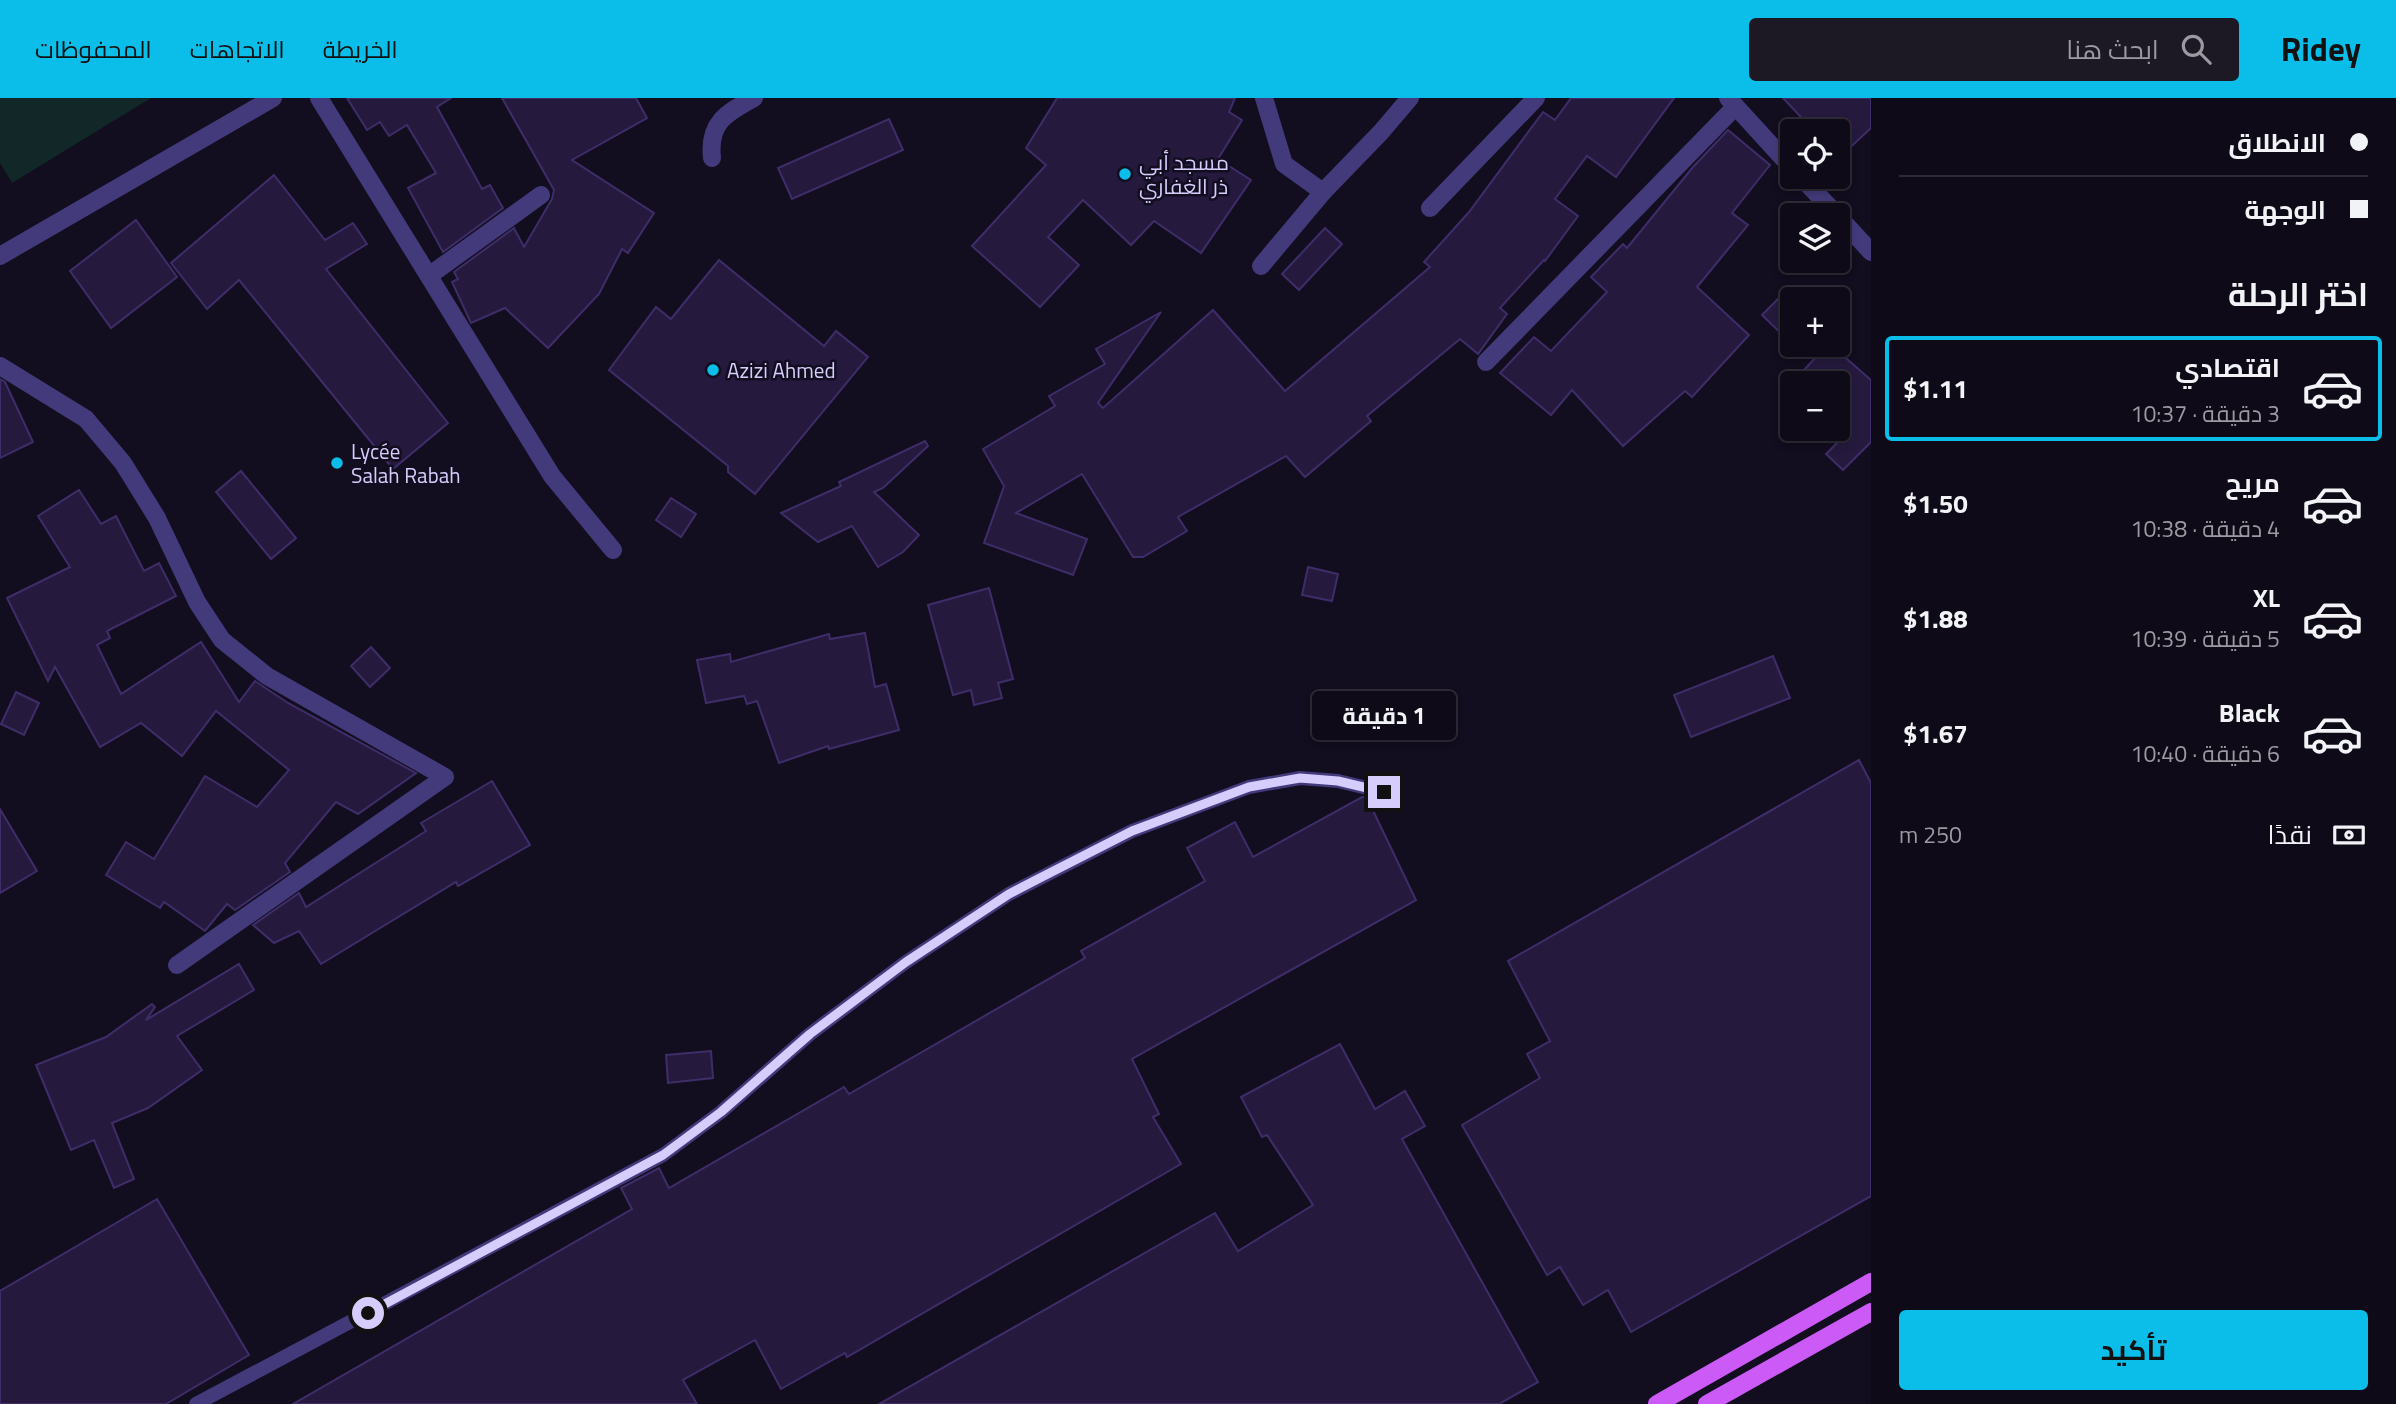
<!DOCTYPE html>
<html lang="ar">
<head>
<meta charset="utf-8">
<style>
  :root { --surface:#0e0a17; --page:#1c1824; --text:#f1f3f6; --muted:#9b9aa1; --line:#2e2b36; --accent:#0bbeea }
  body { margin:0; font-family:"Titillium Web",Cairo,sans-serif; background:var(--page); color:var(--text); direction:rtl; height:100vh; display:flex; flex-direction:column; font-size:26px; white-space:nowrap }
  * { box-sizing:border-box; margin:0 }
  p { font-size:23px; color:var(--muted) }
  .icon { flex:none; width:38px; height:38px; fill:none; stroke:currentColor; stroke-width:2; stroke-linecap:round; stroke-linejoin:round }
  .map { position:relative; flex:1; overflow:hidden; direction:ltr }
  .panel { display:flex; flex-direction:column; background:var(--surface); width:525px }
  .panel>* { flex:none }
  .hud { display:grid; align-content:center; height:154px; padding:0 28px; background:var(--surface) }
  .buttons { position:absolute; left:1780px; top:21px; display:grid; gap:14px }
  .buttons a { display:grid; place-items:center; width:70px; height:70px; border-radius:7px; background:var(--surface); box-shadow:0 4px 10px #0003,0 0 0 2px var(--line); font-size:35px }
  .end { position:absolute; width:32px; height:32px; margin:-16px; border:9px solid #d7cdfd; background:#111; box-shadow:0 0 0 4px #111 }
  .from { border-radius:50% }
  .bubble { position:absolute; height:49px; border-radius:7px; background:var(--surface); box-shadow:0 4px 10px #0003,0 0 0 2px var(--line); font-size:23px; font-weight:700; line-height:49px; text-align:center; direction:rtl }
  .hud b { display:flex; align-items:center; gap:24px; height:66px; font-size:26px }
  .hud b+b { border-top:2px solid var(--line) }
  .hud i { width:18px; height:18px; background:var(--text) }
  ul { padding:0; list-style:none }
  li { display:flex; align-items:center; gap:21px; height:105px; margin:0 14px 10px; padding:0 14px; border:4px solid transparent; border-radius:7px }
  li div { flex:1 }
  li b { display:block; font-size:26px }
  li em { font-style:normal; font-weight:700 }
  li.on { border-color:var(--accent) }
  li>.icon { width:63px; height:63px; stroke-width:1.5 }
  h2 { padding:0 28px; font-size:32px; line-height:84px }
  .pay { display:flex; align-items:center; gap:18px; height:77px; padding:0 28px; font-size:26px }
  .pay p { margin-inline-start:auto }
  .cta { display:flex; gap:14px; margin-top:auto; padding:14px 28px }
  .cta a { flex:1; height:80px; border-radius:7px; background:var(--accent); color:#111; font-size:28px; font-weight:700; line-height:80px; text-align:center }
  header { display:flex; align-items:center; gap:42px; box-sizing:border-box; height:98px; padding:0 35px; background:var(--accent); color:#111 }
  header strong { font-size:33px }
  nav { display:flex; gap:38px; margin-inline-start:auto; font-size:24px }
  .search { width:490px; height:63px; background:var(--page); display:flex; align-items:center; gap:18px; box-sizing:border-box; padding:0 24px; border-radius:7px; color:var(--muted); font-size:26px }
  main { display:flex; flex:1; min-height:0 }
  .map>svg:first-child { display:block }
  .green { fill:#112728 }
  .building { fill:#251a3e; stroke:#3f2d69; stroke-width:2 }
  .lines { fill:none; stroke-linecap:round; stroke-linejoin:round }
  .lane { stroke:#433a7b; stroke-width:14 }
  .street { stroke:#433a7b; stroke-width:18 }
  .primary { stroke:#cc5af7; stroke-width:18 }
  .route { stroke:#d7cdfd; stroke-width:9 }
  .poi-dot { fill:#0bbeea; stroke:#120d1f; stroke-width:2.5 }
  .labels { text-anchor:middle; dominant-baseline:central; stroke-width:5; stroke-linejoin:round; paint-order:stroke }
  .poi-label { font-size:21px; fill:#d7cdfd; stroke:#120d1f; text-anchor:start }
</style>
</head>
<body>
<header>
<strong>Ridey</strong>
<div class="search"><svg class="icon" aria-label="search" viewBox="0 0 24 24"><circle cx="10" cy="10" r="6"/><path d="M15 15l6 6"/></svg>ابحث هنا</div>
<nav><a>الخريطة</a><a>الاتجاهات</a><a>المحفوظات</a></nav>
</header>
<main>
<section class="panel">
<div class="hud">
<b><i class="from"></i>الانطلاق</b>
<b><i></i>الوجهة</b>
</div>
<h2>اختر الرحلة</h2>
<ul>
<li class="on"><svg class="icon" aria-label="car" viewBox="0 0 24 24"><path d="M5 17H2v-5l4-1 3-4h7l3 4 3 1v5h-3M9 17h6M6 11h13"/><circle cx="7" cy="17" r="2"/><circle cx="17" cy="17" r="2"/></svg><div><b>اقتصادي</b><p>3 دقيقة · 10:37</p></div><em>$1.11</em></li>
<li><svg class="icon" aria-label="car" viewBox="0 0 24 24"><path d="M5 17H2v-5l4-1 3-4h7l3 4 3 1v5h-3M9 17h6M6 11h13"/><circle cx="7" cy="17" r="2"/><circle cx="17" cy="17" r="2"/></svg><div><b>مريح</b><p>4 دقيقة · 10:38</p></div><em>$1.50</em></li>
<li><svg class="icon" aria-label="car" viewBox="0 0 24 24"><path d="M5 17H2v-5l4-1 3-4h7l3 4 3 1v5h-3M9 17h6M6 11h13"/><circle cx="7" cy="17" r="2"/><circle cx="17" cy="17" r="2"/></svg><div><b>XL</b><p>5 دقيقة · 10:39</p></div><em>$1.88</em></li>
<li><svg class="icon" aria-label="car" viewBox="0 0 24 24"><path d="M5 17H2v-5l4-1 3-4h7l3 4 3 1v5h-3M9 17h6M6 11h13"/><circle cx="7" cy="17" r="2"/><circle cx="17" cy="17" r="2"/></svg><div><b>Black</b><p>6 دقيقة · 10:40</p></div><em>$1.67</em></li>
</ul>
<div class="pay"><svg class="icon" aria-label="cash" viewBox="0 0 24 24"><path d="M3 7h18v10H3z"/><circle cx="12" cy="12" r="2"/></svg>نقدًا<p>250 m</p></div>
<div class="cta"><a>تأكيد</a></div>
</section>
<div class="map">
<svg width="1871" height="1306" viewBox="0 0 1871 1306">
  <rect width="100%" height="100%" fill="#120d1f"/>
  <polygon class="green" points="0,0 151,0 12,85 0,65"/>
  <g class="building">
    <polygon points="347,0 451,0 437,9 482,91 490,87 503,110 443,154 408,90 436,75 407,27 389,38 380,24 367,32"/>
    <polygon points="502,0 636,0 647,20 572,62 654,115 628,155 622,151 599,196 548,250 505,210 471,225 452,184 458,181 454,174 514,130 524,149 552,101 554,92"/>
    <polygon points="1057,0 1235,0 1229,14 1242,22 1218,61 1251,82 1201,155 1154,123 1131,147 1083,102 1048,139 1079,167 1040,209 972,148 1046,67 1026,50"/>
    <polygon points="1571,0 1674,0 1616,79 1587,58 1555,101 1578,118 1545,163 1544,162 1500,210 1507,216 1478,256 1460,241 1367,318 1371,323 1305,379 1286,358 1178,419 1187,433 1143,459 1133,459 1082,376 1016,415 1087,441 1073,477 984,445 1004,388 983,351 1055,308 1049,298 1105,266 1096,251 1161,214 1098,305 1103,310 1213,212 1285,293 1430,169 1424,164 1469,114 1543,14 1555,22"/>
    <polygon points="1783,0 1871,0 1871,30 1838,61 1838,33 1814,33"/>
    <polygon points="889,21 903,52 792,101 778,70"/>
    <polygon points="1728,32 1770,67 1732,115 1748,127 1697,189 1749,237 1692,299 1685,293 1623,348 1572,292 1551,317 1500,275 1534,239 1551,253 1607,194 1591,179 1623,146 1627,150 1693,69"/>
    <polygon points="274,77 325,142 353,125 367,146 326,171 448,325 393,371 239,182 207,211 171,165"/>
    <polygon points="136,122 177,179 111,230 70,173"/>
    <polygon points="1325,130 1342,146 1299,192 1282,176"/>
    <polygon points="719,162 824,248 836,233 868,259 755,396 728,374 728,368 609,272 656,209 671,221"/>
    <polygon points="1779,200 1792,212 1792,246 1762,217"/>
    <polygon points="1827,247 1831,247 1871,282 1871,344 1843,372 1826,356 1840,342 1827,331 1838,331 1838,285 1792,285"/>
    <polygon points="0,281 5,284 33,344 0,360"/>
    <polygon points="925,343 928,348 883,390 874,394 919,437 903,454 878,469 852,428 818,444 781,415 841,388 839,384"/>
    <polygon points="241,373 296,440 271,461 216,394"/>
    <polygon points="79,392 101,426 116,418 144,473 159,465 176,498 107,533 110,540 97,547 121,596 201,544 239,604 255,583 288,605 416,675 358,716 336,704 285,765 290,774 235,812 227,806 205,833 164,804 160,810 106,777 126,744 154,761 205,678 257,709 289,672 216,613 182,658 141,625 100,649 55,569 48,583 7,500 70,469 38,418"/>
    <polygon points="671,400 696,416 681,439 656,422"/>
    <polygon points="1308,469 1338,476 1332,503 1302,497"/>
    <polygon points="989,490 1013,581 998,585 1002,600 974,607 971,592 953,597 928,507"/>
    <polygon points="865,535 875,589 886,586 899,632 829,651 828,648 779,665 757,603 747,606 744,598 706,605 697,562 730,556 731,564 829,536 830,541"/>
    <polygon points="371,549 390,570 370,589 351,568"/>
    <polygon points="1773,558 1790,600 1691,639 1674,597"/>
    <polygon points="16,594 39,605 24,637 1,626"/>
    <polygon points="1859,662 1871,685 1871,1098 1631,1234 1608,1192 1583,1207 1560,1169 1547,1177 1462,1027 1540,980 1527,956 1550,943 1508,863"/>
    <polygon points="492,683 530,747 458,788 456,784 321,866 299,833 274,845 253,827 299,795 306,809 426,733 421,725"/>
    <polygon points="1362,699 1367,700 1416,802 1132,961 1159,1016 1153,1019 1181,1066 847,1259 845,1255 781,1291 755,1242 683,1282 697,1306 293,1306 632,1111 621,1090 659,1070 669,1090 844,989 849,996 1085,860 1081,853 1205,783 1187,750 1235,724 1253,759"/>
    <polygon points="0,711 37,773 0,795"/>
    <polygon points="239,866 254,892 177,938 202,972 148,1010 112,1025 134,1081 114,1090 94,1042 71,1052 36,967 106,939 152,906 155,909 146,922"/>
    <polygon points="1340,946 1375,1011 1405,993 1425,1028 1402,1041 1538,1284 1499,1306 879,1306 1215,1115 1238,1153 1313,1107 1267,1037 1262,1039 1241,999"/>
    <polygon points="711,953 713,980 668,985 666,957"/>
    <polygon points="157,1101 249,1257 166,1306 0,1306 0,1193"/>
  </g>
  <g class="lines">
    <polyline class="lane" points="196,1306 663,1057 721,1014 810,936 906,864 1009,796 1132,733 1249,689 1300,680 1338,683 1384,694"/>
    <g class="street">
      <polyline points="319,0 552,378 613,452"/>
      <polyline points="1264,0 1284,66 1323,94"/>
      <polyline points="1728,0 1792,70"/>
      <path d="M712,60C708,25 726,15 754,0"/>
      <polyline points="1801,79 1837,117"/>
      <polyline points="1430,110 1536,0"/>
      <polyline points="1838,118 1871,154"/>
      <polyline points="0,158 273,0"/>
      <polyline points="1261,168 1323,94 1381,34 1410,0"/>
      <polyline points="430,177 541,97"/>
      <polyline points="1486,264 1735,9"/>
      <polyline points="0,268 86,321 123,365 157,420 197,504 222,542 267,578 445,679 177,867"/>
    </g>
    <g class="primary">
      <polyline points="1657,1306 1871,1184"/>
      <polyline points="1707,1306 1871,1214"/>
    </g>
  </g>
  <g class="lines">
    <polyline class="route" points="368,1215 663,1057 721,1014 810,936 906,864 1009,796 1034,783 1132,733 1249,689 1300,680 1338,683 1384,694"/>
  </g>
  <g class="poi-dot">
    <circle cx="1125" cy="76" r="7"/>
    <circle cx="713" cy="272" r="7"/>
    <circle cx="337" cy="365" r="7"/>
  </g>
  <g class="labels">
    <g class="poi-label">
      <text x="1139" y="64">مسجد أبي<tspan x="1139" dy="24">ذر الغفاري</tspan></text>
      <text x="727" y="272">Azizi Ahmed</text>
      <text x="351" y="353">Lycée<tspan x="351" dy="24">Salah Rabah</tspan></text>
    </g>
  </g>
</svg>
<div class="buttons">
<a><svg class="icon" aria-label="locate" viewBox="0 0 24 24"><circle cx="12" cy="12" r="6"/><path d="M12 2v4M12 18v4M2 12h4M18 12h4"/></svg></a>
<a><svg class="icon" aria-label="layers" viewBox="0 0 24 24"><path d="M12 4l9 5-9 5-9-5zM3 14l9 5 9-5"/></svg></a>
<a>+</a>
<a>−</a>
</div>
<i class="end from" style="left:368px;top:1215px"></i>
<i class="end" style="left:1384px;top:694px"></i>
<div class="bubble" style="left:1312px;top:593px;width:144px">1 دقيقة</div>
</div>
</main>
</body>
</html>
